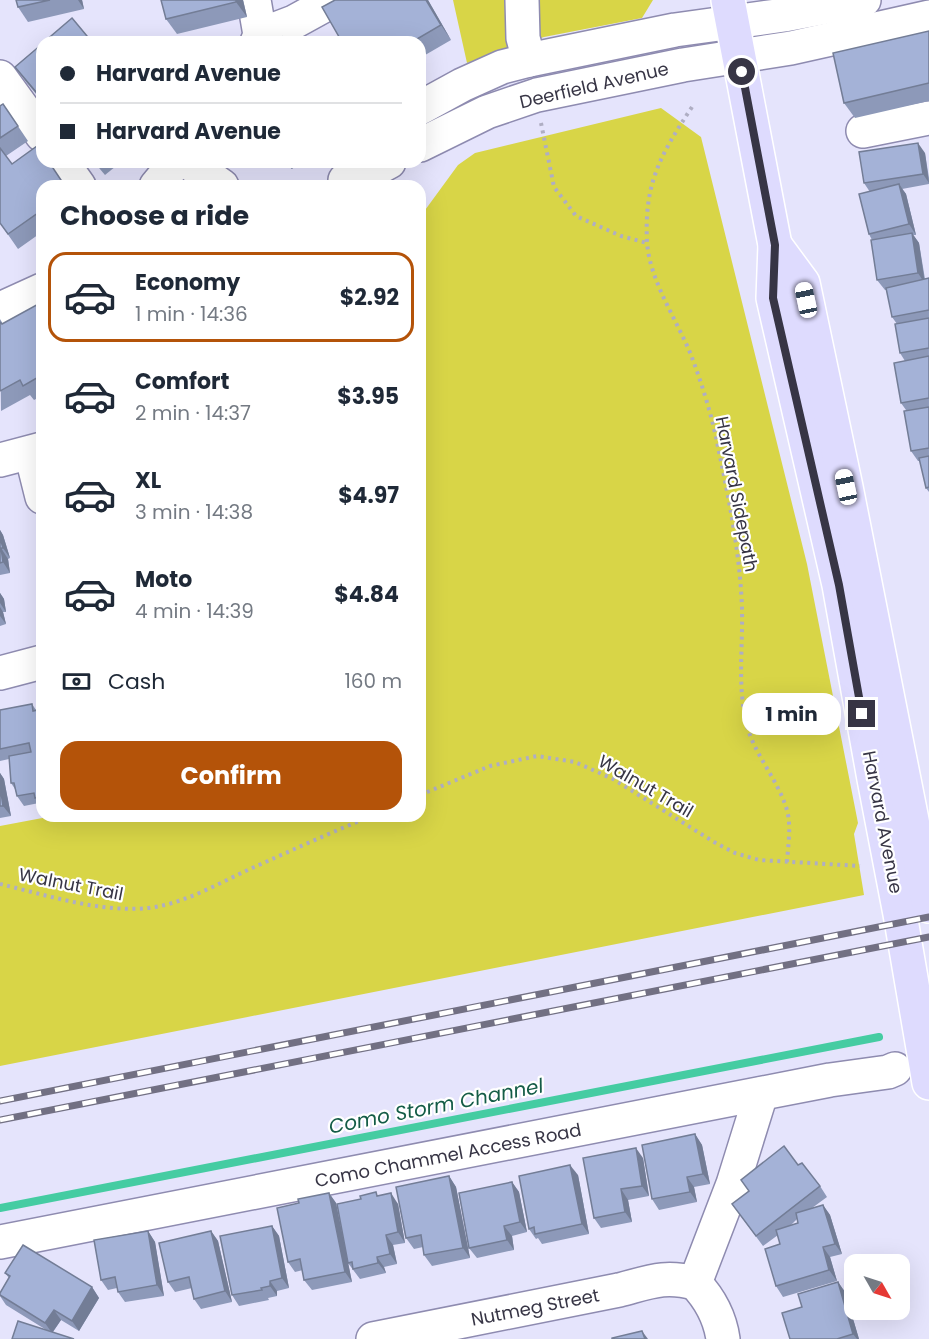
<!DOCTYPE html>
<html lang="en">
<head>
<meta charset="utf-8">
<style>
  :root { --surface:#fff; --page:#f6f6f7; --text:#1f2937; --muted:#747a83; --line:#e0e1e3; --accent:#b45309 }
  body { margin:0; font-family:Poppins,sans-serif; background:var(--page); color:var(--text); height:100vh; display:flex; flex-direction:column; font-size:22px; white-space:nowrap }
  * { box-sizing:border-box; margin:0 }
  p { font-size:20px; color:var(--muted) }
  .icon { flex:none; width:33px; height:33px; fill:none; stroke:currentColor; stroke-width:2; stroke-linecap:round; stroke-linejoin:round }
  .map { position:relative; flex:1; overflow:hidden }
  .panel { position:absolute; left:36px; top:180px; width:390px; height:642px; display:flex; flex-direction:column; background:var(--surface); border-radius:18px; box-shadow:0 6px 24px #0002 }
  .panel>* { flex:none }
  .banner { position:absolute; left:36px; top:36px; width:390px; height:132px; border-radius:18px; box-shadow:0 6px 24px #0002; display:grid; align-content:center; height:132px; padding:0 24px; background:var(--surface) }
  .needle { width:39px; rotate:129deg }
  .tools { position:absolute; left:844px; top:1254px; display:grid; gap:12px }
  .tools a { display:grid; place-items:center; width:66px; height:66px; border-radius:12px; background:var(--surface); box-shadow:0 6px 24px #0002; font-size:30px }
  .end { position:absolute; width:27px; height:27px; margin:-14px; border:8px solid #373545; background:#fff; box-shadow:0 0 0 3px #fff }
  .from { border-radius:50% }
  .bubble { position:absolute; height:42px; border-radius:18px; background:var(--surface); box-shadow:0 6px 24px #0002; font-size:20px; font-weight:700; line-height:42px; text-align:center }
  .car { position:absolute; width:18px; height:36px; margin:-18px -9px; border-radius:8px; box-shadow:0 0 4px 2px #0007; background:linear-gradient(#fff 24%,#345 0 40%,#fff 0 76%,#345 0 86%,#fff 0) }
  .banner b { display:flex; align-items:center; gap:21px; height:57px; font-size:22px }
  .banner b+b { border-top:2px solid var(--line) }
  .banner i { width:15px; height:15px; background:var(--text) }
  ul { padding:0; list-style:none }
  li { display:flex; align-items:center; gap:18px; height:90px; margin:0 12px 9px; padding:0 12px; border:3px solid transparent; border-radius:18px }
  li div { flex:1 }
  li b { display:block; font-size:22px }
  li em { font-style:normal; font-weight:700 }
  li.active { border-color:var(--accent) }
  li>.icon { width:54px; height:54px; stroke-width:1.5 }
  h2 { padding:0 24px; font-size:27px; line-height:72px }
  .pay { display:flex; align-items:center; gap:15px; height:66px; padding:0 24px; font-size:22px }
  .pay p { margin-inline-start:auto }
  .button { display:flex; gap:12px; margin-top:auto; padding:12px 24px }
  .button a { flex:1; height:69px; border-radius:18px; background:var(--accent); color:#fff; font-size:24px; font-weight:700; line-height:69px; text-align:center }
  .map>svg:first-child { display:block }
  .green { fill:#d8d547 }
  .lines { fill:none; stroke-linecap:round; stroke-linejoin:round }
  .stream { stroke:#45cca2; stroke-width:8 }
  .minor-casing { stroke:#8e8bb0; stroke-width:36 }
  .major-casing { stroke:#fff; stroke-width:36 }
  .path { stroke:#afaec3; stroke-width:4; stroke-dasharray:3 4.5; stroke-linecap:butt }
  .minor { stroke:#fff; stroke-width:33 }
  .major { stroke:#dedbfe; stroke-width:33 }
  .rail-casing { stroke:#727083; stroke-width:7 }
  .rail { stroke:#fff; stroke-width:4.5; stroke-dasharray:14; stroke-linecap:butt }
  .wall { fill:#8d99b9; fill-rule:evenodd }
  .shaded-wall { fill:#737d96 }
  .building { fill:#a4b2d7; stroke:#737d96; stroke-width:1.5 }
  .route { stroke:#373545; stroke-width:8 }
  .labels { text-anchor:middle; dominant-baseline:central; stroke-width:4.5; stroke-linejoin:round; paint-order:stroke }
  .street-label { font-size:18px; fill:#373545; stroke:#fff }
  .water-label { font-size:20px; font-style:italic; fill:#145c47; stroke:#fff }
</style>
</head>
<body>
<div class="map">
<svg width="929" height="1339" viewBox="0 0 929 1339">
  <rect width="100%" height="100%" fill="#e5e4fc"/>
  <g class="green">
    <polygon points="453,0 653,0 642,18 544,37 467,63"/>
    <polygon points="661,108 701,137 807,564 858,823 854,834 864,895 0,1066 0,826 53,816 420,816 420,217 458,165 475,153"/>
  </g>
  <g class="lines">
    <polyline class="stream" points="0,1208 879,1037"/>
    <defs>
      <g id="minor">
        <polyline points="254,0 260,35 257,42"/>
        <polyline points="522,0 523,38 529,60"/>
        <polyline points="260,35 294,22 334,0"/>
        <polyline points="0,77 42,135"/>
        <polyline points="420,108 462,85 502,67 529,60 675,30 784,15 864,0"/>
        <polyline points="863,131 929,118"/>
        <polyline points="420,145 487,112 537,95 683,65 791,48 929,17"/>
        <polyline points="62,162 79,186"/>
        <polyline points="188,162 222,186"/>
        <polyline points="345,180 376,169 389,162"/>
        <polyline points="156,186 176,162"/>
        <polyline points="0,309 42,290"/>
        <polyline points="31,453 42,497"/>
        <polyline points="0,460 42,449"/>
        <polyline points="0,673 42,662"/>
        <polyline points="0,1242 830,1080 888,1072 895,1069"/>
        <polyline points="695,1283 733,1184 761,1094"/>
        <path d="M695,1283C710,1299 720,1318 723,1339"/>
        <path d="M373,1339L619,1290C650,1282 664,1275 695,1283"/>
      </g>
      <g id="major">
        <polyline points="728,0 775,245 773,298 839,585 874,779 900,914 929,1083"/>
        <polyline points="775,245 803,283 846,487 929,906"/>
      </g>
    </defs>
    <use href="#minor" class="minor-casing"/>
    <use href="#major" class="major-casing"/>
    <g class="path">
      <path d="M692,107C661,154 644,183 647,241C649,280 677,320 691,355C702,384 712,416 718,447C729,499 740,554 742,608C743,648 737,687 747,726C755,755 777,779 786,807C792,824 788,845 787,862"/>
      <polyline points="541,123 554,187 576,216 621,236 647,243"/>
      <polyline points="420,795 490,766 537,756 575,762 613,779 714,842 735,853 759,860 860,866"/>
      <path d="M0,884C46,895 101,913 148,908C184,904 217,884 250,869C290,851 330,833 371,816"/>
    </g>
    <use href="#minor" class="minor"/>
    <use href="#major" class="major"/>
    <defs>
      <g id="rail">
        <polyline points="0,1101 929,917"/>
        <polyline points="0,1120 929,937"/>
      </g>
    </defs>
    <use href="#rail" class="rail-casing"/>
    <use href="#rail" class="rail"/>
  </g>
  <g class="wall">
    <polygon points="16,0 82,0 84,9 28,22 18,7"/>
    <polygon points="161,0 243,0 247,17 177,34 166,19"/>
    <polygon points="335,0 428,0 451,40 420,58 420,42 342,42"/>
    <polygon points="929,31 929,101 855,118 844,103"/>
    <polygon points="42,44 42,101 26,82 15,67"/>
    <polygon points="3,104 28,141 6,156 12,164 42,186 42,232 18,249 0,223 0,106"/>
    <polygon points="925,153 929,178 929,184 902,189 906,194 916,235 913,235 919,243 925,279 929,278 929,492 926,488 920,461 918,461 911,451 906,410 901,403 905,361 900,353 897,324 892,317 887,290 885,290 877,280 872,240 869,234 870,192 864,183"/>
    <polygon points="94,162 121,162 105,175"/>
    <polygon points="283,162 297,162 292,169"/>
    <polygon points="42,302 42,396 34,400 30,395 1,411 0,319 3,324"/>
    <polygon points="0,530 3,535 10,558 8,559 10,573 0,575"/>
    <polygon points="0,593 4,599 6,612 3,612 6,624 0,626"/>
    <polygon points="32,704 36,710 42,709 42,808 39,803 24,806 17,796 15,789 11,783 9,759 0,761 0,710"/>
    <polygon points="0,773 4,779 11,816 0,818"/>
    <polygon points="695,1134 702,1145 710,1184 694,1187 697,1202 659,1210 652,1199"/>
    <polygon points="643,1158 649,1196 628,1200 632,1222 601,1228 594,1218"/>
    <path d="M798,1165L820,1186L827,1197L812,1208L823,1205L830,1215L842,1254L830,1257L837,1281L783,1297L776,1286L780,1244L778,1235L763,1246L732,1204ZM797,1219L798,1223L790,1226Z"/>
    <polygon points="578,1175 589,1234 542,1244 538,1238 536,1239 529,1229"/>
    <polygon points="449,1176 456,1187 470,1258 432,1266 424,1255 423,1247 414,1249 406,1238"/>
    <polygon points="512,1182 519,1192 527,1232 512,1236 514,1250 477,1258 469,1248"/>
    <polygon points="329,1193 336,1203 344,1242 379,1196 398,1204 405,1243 393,1245 397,1264 384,1267 386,1273 360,1279 348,1263 352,1282 312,1290 304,1280 303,1270 295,1272 288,1262"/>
    <polygon points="272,1226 279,1236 289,1288 277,1291 277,1296 268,1298 269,1300 239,1306 232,1295"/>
    <polygon points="148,1231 155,1242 164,1296 125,1302 118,1292 117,1288 108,1290 101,1280"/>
    <polygon points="211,1231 218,1241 232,1302 201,1309 194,1299 192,1288 175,1292 168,1282"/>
    <polygon points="5,1273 92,1287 99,1298 79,1331 61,1320 53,1332 48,1331 6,1305 0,1296 0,1293 9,1278"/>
    <polygon points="838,1282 845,1292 859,1339 790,1339 802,1307"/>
  </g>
  <g class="shaded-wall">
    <polygon points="78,0 82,0 84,9"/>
    <polygon points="236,0 243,0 247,17 236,2"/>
    <polygon points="426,0 428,0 451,40 441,25"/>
    <polygon points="918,143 925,153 929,183 923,174"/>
    <polygon points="287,162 297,162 292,169"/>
    <polygon points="899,184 906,194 916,235 909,224"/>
    <polygon points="912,233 919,243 925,284 918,273"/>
    <polygon points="0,530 3,535 10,558 3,548 0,538"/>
    <polygon points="1,548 8,559 10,573 3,562"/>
    <polygon points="0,593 4,599 6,612 0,603"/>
    <polygon points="0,607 3,612 6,624 0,616"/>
    <polygon points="0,773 4,779 11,816 3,806 0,786"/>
    <polygon points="695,1134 702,1145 710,1184 703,1174"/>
    <polygon points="636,1148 643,1158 649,1196 642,1186"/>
    <polygon points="570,1165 578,1175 589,1234 582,1224"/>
    <polygon points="449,1176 456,1187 470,1258 463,1248"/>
    <polygon points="687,1177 694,1187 697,1202 690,1192"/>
    <polygon points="512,1182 519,1192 527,1232 520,1222"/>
    <polygon points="621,1189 628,1200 632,1222 625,1212"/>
    <polygon points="329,1193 336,1203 352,1282 345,1272"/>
    <polygon points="391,1193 398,1204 405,1243 398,1232"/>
    <polygon points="823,1205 830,1215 842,1254 835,1244"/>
    <polygon points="272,1226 279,1236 289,1288 282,1278"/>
    <polygon points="504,1226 512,1236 514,1250 507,1240"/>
    <polygon points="148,1231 155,1242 164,1296 157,1285"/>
    <polygon points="211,1231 218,1241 232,1302 225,1291"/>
    <polygon points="386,1235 393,1245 397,1264 390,1254"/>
    <polygon points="823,1247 830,1257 837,1281 829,1270"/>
    <polygon points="377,1257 384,1267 386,1273 378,1263"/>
    <polygon points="270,1281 277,1291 277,1296 270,1286"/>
    <polygon points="838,1282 845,1292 859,1339 857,1339 853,1334"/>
    <polygon points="92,1287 99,1298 79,1331 72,1321"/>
    <polygon points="54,1310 61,1320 52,1333 45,1323"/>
    <polygon points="642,1331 648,1339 645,1339"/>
  </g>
  <g class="building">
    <polygon points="16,0 50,0 18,7"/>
    <polygon points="161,0 236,0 236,2 166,19"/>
    <polygon points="335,0 426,0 441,25 412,42 342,42 322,7"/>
    <polygon points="72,18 92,42 44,42"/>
    <polygon points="929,31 929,83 844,103 833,53"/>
    <polygon points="283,37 289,42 280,42"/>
    <polygon points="42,44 42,99 15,67"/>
    <polygon points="3,104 18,126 0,138 0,106"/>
    <polygon points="918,143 923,174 864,183 859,152"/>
    <polygon points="37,146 42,153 42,162 49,162 65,186 42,186 42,210 8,234 0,223 0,148 12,164"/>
    <polygon points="899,184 909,224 869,234 859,194"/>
    <polygon points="912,233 918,273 877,280 871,240"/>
    <polygon points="929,278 929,310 892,317 886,288"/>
    <polygon points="42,302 42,375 23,386 20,380 0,391 0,322 2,324"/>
    <polygon points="929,318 929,348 900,353 895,324"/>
    <polygon points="929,356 929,398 901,403 894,363"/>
    <polygon points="929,407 929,448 911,451 904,411"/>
    <polygon points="929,456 929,487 926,488 919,458"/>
    <polygon points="0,538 3,548 1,548 3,562 0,563"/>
    <polygon points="32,704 33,711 42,709 42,796 35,798 34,793 17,796 14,783 11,783 9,756 31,752 29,743 0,749 0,710"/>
    <polygon points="0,786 3,806 0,806"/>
    <polygon points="695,1134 703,1174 687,1177 690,1192 652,1199 642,1145"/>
    <polygon points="784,1146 798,1165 802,1163 820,1186 756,1236 732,1204 749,1191 741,1180"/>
    <polygon points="636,1148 642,1186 621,1189 625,1212 594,1218 583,1158"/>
    <polygon points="570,1165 582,1224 535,1234 534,1227 529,1229 519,1176"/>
    <polygon points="449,1176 463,1248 424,1255 421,1235 406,1238 396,1187"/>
    <polygon points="512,1182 520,1222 504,1226 507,1240 469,1248 459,1193"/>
    <polygon points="376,1192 377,1196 391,1193 398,1232 386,1235 390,1254 377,1257 378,1263 353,1269 352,1262 348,1263 337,1204 361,1199 360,1196"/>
    <polygon points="329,1193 345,1272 304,1280 300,1259 288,1262 277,1208 299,1203 298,1199"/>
    <polygon points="823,1205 835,1244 823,1247 829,1270 776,1286 765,1249 780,1244 776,1230 798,1223 796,1213"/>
    <polygon points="272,1226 282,1278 270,1281 270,1286 261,1288 262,1290 232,1295 220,1236"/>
    <polygon points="148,1231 157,1285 118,1292 115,1277 101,1280 94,1240"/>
    <polygon points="211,1231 225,1291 194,1299 189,1277 168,1282 159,1243"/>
    <polygon points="23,1245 92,1287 72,1321 54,1310 45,1323 0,1295 0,1293 10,1276 5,1273"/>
    <polygon points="838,1282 853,1334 837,1339 790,1339 782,1313 802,1307 798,1294"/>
    <polygon points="18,1321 74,1339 12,1339"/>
    <polygon points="642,1331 645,1339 612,1339 612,1338"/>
  </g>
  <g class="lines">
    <polyline class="route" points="742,72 775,245 773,298 839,585 862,714"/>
  </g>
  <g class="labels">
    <g class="street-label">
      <text transform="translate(594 85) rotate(-13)">Deerfield Avenue</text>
      <text transform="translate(737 494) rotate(79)">Harvard Sidepath</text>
      <text transform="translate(646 786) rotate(30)">Walnut Trail</text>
      <text transform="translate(883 822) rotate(79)">Harvard Avenue</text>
      <text transform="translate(71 884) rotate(11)">Walnut Trail</text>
      <text transform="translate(448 1155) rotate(-11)">Como Chammel Access Road</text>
      <text transform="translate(535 1307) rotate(-11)">Nutmeg Street</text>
    </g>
    <g class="water-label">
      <text transform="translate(436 1106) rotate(-11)">Como Storm Channel</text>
    </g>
  </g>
</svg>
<div class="tools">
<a><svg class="needle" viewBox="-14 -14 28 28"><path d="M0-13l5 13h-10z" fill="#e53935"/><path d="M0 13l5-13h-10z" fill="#747a83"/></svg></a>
</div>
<i class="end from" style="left:742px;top:72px"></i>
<i class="end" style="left:862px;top:714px"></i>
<div class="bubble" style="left:742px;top:693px;width:99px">1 min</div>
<i class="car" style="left:806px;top:300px;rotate:348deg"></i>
<i class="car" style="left:846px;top:487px;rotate:348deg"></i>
<div class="banner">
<b><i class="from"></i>Harvard Avenue</b>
<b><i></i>Harvard Avenue</b>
</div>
<section class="panel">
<h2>Choose a ride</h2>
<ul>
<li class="active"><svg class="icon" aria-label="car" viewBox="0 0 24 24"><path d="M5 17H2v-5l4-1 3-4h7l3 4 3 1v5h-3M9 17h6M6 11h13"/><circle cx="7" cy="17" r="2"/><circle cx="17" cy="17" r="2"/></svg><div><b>Economy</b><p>1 min · 14:36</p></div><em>$2.92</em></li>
<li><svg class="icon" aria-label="car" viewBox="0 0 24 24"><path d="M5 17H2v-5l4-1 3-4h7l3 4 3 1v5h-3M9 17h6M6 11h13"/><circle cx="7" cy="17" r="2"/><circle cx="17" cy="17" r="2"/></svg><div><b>Comfort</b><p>2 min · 14:37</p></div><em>$3.95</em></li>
<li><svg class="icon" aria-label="car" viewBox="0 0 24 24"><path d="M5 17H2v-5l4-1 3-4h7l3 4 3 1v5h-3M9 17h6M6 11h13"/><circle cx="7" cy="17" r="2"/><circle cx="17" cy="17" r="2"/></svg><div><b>XL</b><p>3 min · 14:38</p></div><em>$4.97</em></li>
<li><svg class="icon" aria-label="car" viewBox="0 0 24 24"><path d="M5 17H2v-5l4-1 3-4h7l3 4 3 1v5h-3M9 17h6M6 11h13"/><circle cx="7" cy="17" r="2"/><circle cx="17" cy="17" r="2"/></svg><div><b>Moto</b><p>4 min · 14:39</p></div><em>$4.84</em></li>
</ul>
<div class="pay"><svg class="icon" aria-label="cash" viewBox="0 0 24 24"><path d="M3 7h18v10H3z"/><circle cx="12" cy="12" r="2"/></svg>Cash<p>160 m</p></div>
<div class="button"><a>Confirm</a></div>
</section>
</div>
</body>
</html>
